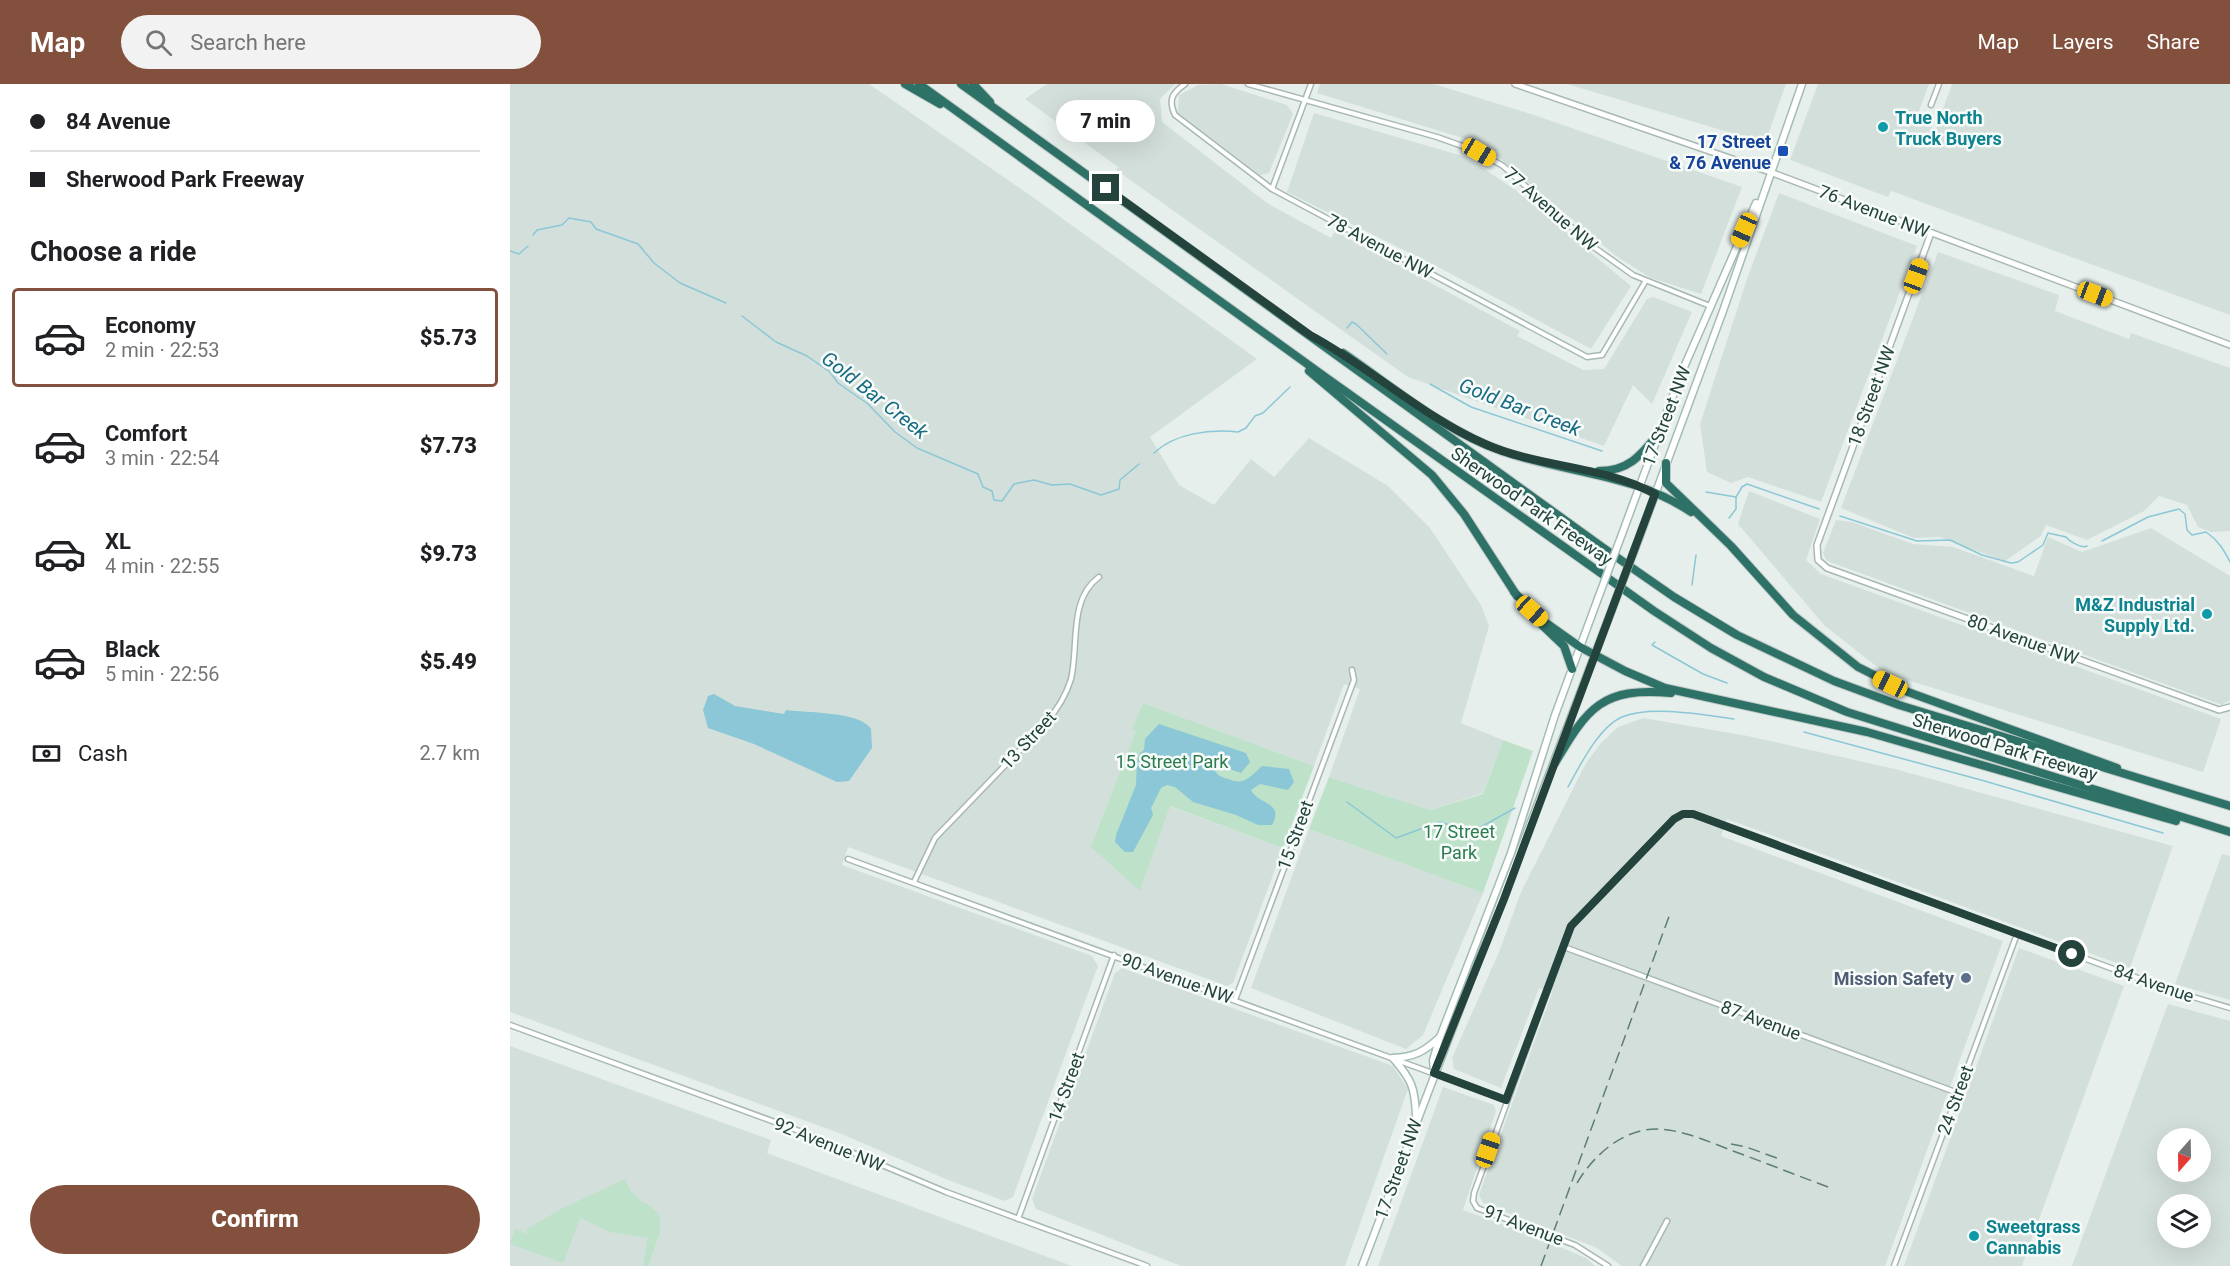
<!DOCTYPE html>
<html lang="en">
<head>
<meta charset="utf-8">
<style>
  :root { --surface:#fff; --page:#f2f2f2; --text:#202124; --muted:#757577; --line:#e0e0e0; --accent:#82503c }
  body { margin:0; font-family:Roboto,sans-serif; background:var(--page); color:var(--text); height:100vh; display:flex; flex-direction:column; font-size:22px; white-space:nowrap }
  * { box-sizing:border-box; margin:0 }
  p { font-size:20px; color:var(--muted) }
  .icon { flex:none; width:33px; height:33px; fill:none; stroke:currentColor; stroke-width:2; stroke-linecap:round; stroke-linejoin:round }
  .map { position:relative; flex:1; overflow:hidden }
  .side { display:flex; flex-direction:column; background:var(--surface); width:510px }
  .side>* { flex:none }
  .top-card { display:grid; align-content:center; height:132px; padding:0 30px; background:var(--surface) }
  .needle { width:39px; rotate:200deg }
  .tools { position:absolute; left:1647px; top:1044px; display:grid; gap:12px }
  .tools a { display:grid; place-items:center; width:54px; height:54px; border-radius:50%; background:var(--surface); box-shadow:0 6px 24px #0002; font-size:30px }
  .end { position:absolute; width:27px; height:27px; margin:-14px; border:8px solid #23433c; background:#fff; box-shadow:0 0 0 3px #fff }
  .from { border-radius:50% }
  .bubble { position:absolute; height:42px; border-radius:21px; background:var(--surface); box-shadow:0 6px 24px #0002; font-size:20px; font-weight:800; line-height:42px; text-align:center }
  .car { position:absolute; width:18px; height:36px; margin:-18px -9px; border-radius:8px; box-shadow:0 0 4px 2px #0007; background:linear-gradient(#f5c518 24%,#345 0 40%,#f5c518 0 76%,#345 0 86%,#f5c518 0) }
  .top-card b { display:flex; align-items:center; gap:21px; height:57px; font-size:22px }
  .top-card b+b { border-top:2px solid var(--line) }
  .top-card i { width:15px; height:15px; background:var(--text) }
  ul { padding:0; list-style:none }
  li { display:flex; align-items:center; gap:18px; height:99px; margin:0 12px 9px; padding:0 18px; border:3px solid transparent; border-radius:6px }
  li div { flex:1 }
  li b { display:block; font-size:22px }
  li em { font-style:normal; font-weight:800 }
  li.current { border-color:var(--accent) }
  li>.icon { width:54px; height:54px; stroke-width:1.5 }
  h2 { padding:0 30px; font-size:27px; line-height:72px }
  .pay { display:flex; align-items:center; gap:15px; height:66px; padding:0 30px; font-size:22px }
  .pay p { margin-inline-start:auto }
  .action { display:flex; gap:12px; margin-top:auto; padding:12px 30px }
  .action a { flex:1; height:69px; border-radius:36px; background:var(--accent); color:#fff; font-size:24px; font-weight:800; line-height:69px; text-align:center }
  header { display:flex; align-items:center; gap:36px; box-sizing:border-box; height:84px; padding:0 30px; background:var(--accent); color:#fff }
  header strong { font-size:28px }
  nav { display:flex; gap:33px; margin-inline-start:auto; font-size:21px }
  .search { width:420px; height:54px; background:var(--page); display:flex; align-items:center; gap:15px; box-sizing:border-box; padding:0 21px; border-radius:33px; color:var(--muted); font-size:22px }
  main { display:flex; flex:1; min-height:0 }
  .map>svg:first-child { display:block }
  .built { fill:#d3dfdb; fill-rule:evenodd }
  .green { fill:#bee1c9 }
  .water { fill:#8bc7d6 }
  .lines { fill:none; stroke-linecap:round; stroke-linejoin:round }
  .stream { stroke:#8bc7d6; stroke-width:1.5 }
  .minor-casing { stroke:#a8b8b3; stroke-width:7 }
  .tertiary-casing { stroke:#a8b8b3; stroke-width:8 }
  .secondary-casing { stroke:#a3bcb4; stroke-width:9 }
  .motorway-casing { stroke:#c1cac8; stroke-width:10 }
  .minor { stroke:#fff; stroke-width:4 }
  .tertiary { stroke:#fff; stroke-width:5 }
  .secondary { stroke:#fff; stroke-width:6 }
  .motorway { stroke:#2d7167; stroke-width:8 }
  .rail { stroke:#5e7e77; stroke-width:1.5; stroke-dasharray:12 6; stroke-linecap:butt }
  .secondary-bridge-casing { stroke:#a3bcb4; stroke-width:9; stroke-linecap:butt }
  .secondary-bridge { stroke:#fff; stroke-width:6 }
  .route { stroke:#23433c; stroke-width:8 }
  .culture-dot { fill:#0f9aa8; stroke:#f7fbf9; stroke-width:2 }
  .transit-dot { fill:#1a4fb4; stroke:#f7fbf9; stroke-width:2 }
  .service-dot { fill:#5c6f8a; stroke:#f7fbf9; stroke-width:2 }
  .labels { text-anchor:middle; dominant-baseline:central; stroke-width:5; stroke-linejoin:round; paint-order:stroke }
  .culture-label { font-size:18px; font-weight:bold; fill:#0d838f; stroke:#f7fbf9; text-anchor:start }
  .transit-label { font-size:18px; font-weight:bold; fill:#164399; stroke:#f7fbf9; text-anchor:end }
  .street-label { font-size:18px; fill:#23433c; stroke:#f7fbf9 }
  .park-label { font-size:18px; fill:#2a7c4f; stroke:#f7fbf9 }
  .service-label { font-size:18px; font-weight:bold; fill:#4e5e75; stroke:#f7fbf9; text-anchor:end }
  .water-label { font-size:20px; font-style:italic; fill:#186b83; stroke:#f7fbf9 }
</style>
</head>
<body>
<header>
<strong>Map</strong>
<div class="search"><svg class="icon" aria-label="search" viewBox="0 0 24 24"><circle cx="10" cy="10" r="6"/><path d="M15 15l6 6"/></svg>Search here</div>
<nav><a>Map</a><a>Layers</a><a>Share</a></nav>
</header>
<main>
<section class="side">
<div class="top-card">
<b><i class="from"></i>84 Avenue</b>
<b><i></i>Sherwood Park Freeway</b>
</div>
<h2>Choose a ride</h2>
<ul>
<li class="current"><svg class="icon" aria-label="car" viewBox="0 0 24 24"><path d="M5 17H2v-5l4-1 3-4h7l3 4 3 1v5h-3M9 17h6M6 11h13"/><circle cx="7" cy="17" r="2"/><circle cx="17" cy="17" r="2"/></svg><div><b>Economy</b><p>2 min · 22:53</p></div><em>$5.73</em></li>
<li><svg class="icon" aria-label="car" viewBox="0 0 24 24"><path d="M5 17H2v-5l4-1 3-4h7l3 4 3 1v5h-3M9 17h6M6 11h13"/><circle cx="7" cy="17" r="2"/><circle cx="17" cy="17" r="2"/></svg><div><b>Comfort</b><p>3 min · 22:54</p></div><em>$7.73</em></li>
<li><svg class="icon" aria-label="car" viewBox="0 0 24 24"><path d="M5 17H2v-5l4-1 3-4h7l3 4 3 1v5h-3M9 17h6M6 11h13"/><circle cx="7" cy="17" r="2"/><circle cx="17" cy="17" r="2"/></svg><div><b>XL</b><p>4 min · 22:55</p></div><em>$9.73</em></li>
<li><svg class="icon" aria-label="car" viewBox="0 0 24 24"><path d="M5 17H2v-5l4-1 3-4h7l3 4 3 1v5h-3M9 17h6M6 11h13"/><circle cx="7" cy="17" r="2"/><circle cx="17" cy="17" r="2"/></svg><div><b>Black</b><p>5 min · 22:56</p></div><em>$5.49</em></li>
</ul>
<div class="pay"><svg class="icon" aria-label="cash" viewBox="0 0 24 24"><path d="M3 7h18v10H3z"/><circle cx="12" cy="12" r="2"/></svg>Cash<p>2.7 km</p></div>
<div class="action"><a>Confirm</a></div>
</section>
<div class="map">
<svg width="1720" height="1182" viewBox="0 0 1720 1182">
  <rect width="100%" height="100%" fill="#e6efeb"/>
  <g class="built">
    <polygon points="0,0 359,0 524,114 747,275 640,353 669,401 704,421 741,375 764,393 799,354 878,402 920,444 971,521 979,542 951,639 993,656 973,709 920,726 819,693 850,605 834,600 804,682 633,619 623,645 626,646 630,807 659,722 773,764 723,899 717,902 338,763 332,781 582,872 588,882 503,1113 495,1117 438,1096 334,1051 0,928"/>
    <polygon points="537,0 665,0 650,15 652,38 757,119 821,154 825,147 1010,247 1007,252 1073,286 1094,285 1137,215 1143,213 1182,228 1142,320 1123,301 1094,362 898,293 606,86 608,83 515,15"/>
    <polygon points="711,0 777,21 783,30 759,89 750,91 668,29 669,11 688,1"/>
    <polygon points="810,0 924,0 1024,31 1232,103 1191,210 1141,194 1106,172 972,60 807,9"/>
    <polygon points="1057,0 1276,0 1255,59"/>
    <polygon points="1308,0 1419,0 1405,38 1426,45 1442,0 1720,0 1720,231 1381,107 1378,113 1280,76"/>
    <polygon points="804,29 956,73 1004,105 1121,202 1081,265 932,185 777,108"/>
    <polygon points="1269,109 1407,162 1311,418 1238,393 1221,399 1197,388 1190,340 1238,192"/>
    <polygon points="1428,168 1549,211 1545,227 1619,255 1621,249 1720,284 1720,447 1701,448 1688,443 1677,421 1649,412 1634,427 1577,456 1536,441 1531,452 1495,477 1429,453 1404,454 1331,424"/>
    <polygon points="1239,407 1310,435 1296,476 1311,490 1711,635 1693,688 1375,589 1315,542 1228,440"/>
    <polygon points="1326,436 1342,438 1403,460 1443,463 1524,492 1538,453 1572,468 1641,444 1720,492 1720,616 1712,621 1317,477 1313,469"/>
    <polygon points="1133,634 1238,652 1385,685 1663,762 1620,884 1217,735 1211,752 1493,857 1375,1182 1112,1182 1087,1164 973,1119 969,1111 1042,909 1029,904 991,1004 944,985 942,974 989,868 1011,808 1076,679 1091,659 1108,643"/>
    <polygon points="799,745 973,809 913,951 896,965 741,904"/>
    <polygon points="1712,770 1720,772 1720,916 1665,900"/>
    <polygon points="1509,864 1614,902 1512,1182 1394,1182"/>
    <polygon points="612,884 883,982 898,1005 835,1182 671,1182 526,1125 522,1115 605,889"/>
    <path d="M1658,920L1720,937V1182H1562ZM1658,1054H1690V1088H1658ZM1658,1120H1690V1154H1658Z"/>
    <polygon points="0,962 261,1056 257,1069 562,1182 0,1182"/>
    <polygon points="933,1003 984,1021 986,1027 953,1126 1019,1150 1076,1174 1085,1182 868,1182"/>
  </g>
  <g class="green">
    <polygon points="633,619 804,682 773,764 660,722 630,807 581,763 626,647 622,645"/>
    <polygon points="993,656 1023,667 973,809 799,745 819,693 920,726 973,710"/>
    <path d="M115,1095C124,1120 138,1116 150,1132V1148L138,1182H133L138,1154L100,1148L70,1134L53,1179L0,1160L5,1145L17,1150V1145L51,1125Z"/>
  </g>
  <g class="water">
    <path d="M204,610L225,622L274,630L276,626C295,629 350,627 361,645L362,664L339,697L327,698L244,660L198,644L193,626L198,612Z"/>
    <path d="M649,640L736,669L740,678L731,689L708,681L703,683C706,690 710,693 718,695C734,702 740,693 752,682L779,685L784,698L778,706L750,700L741,706C747,720 775,718 762,741H748L726,731L683,718L665,703L657,701L651,704L641,724L643,731L623,768H615L605,758L606,751L626,701L627,677L630,669L634,666L635,655Z"/>
  </g>
  <g class="lines">
    <g class="stream">
      <polyline points="23,151 27,146 52,141 59,134 81,138 86,145 128,160 144,179 170,199 216,219"/>
      <polyline points="0,167 9,170 18,162"/>
      <polyline points="232,232 266,258 297,272 320,288 328,299 358,320 385,348 407,364 468,390 473,403 482,407 484,416 492,417 504,400 524,396 542,401 560,400 591,411 609,405 610,396 629,380"/>
      <polyline points="837,244 842,238 846,240 877,270"/>
      <polyline points="920,300 961,323 1092,367"/>
      <path d="M644,369C665,349 700,345 728,348L736,344L745,332L753,329L780,303"/>
      <polyline points="1196,408 1226,413 1232,403 1237,400 1309,425"/>
      <path d="M1330,432L1407,457L1440,456L1472,471L1501,479L1508,478L1533,461L1538,449L1556,453C1559,457 1572,465 1577,462"/>
      <polyline points="1219,434 1226,425 1226,413"/>
      <path d="M1592,457L1638,433L1669,425L1675,430L1677,446L1682,451L1696,448C1708,456 1714,466 1720,478"/>
      <polyline points="1182,501 1186,471"/>
      <polyline points="1145,558 1142,561 1193,590 1217,599"/>
      <polyline points="1294,648 1471,696 1653,749"/>
      <path d="M1058,703C1070,681 1089,643 1112,633C1141,621 1194,631 1224,635"/>
      <polyline points="837,718 886,754 930,738 962,748 1005,724"/>
    </g>
    <defs>
      <g id="minor">
        <path d="M675,0C662,9 658,16 665,31L762,105L1077,273L1092,271L1135,198"/>
        <polyline points="738,0 927,53 969,68 993,82 1085,164 1123,191 1200,222"/>
        <polyline points="1421,21 1429,0"/>
        <polyline points="762,105 801,0"/>
        <polyline points="338,775 996,1016"/>
        <path d="M404,798L425,754L535,640C547,626 556,612 561,595C569,563 558,515 589,493"/>
        <polyline points="1054,863 1448,1009"/>
        <polyline points="725,916 844,596 842,586"/>
        <polyline points="0,941 303,1052 436,1108 637,1182"/>
        <polyline points="508,1135 604,871"/>
        <polyline points="1098,1182 1065,1161 967,1124 963,1117 964,1109 1061,842 1164,735 1173,730 1183,730 1663,907 1720,924"/>
        <polyline points="1133,1182 1157,1137"/>
        <polyline points="1384,1182 1507,850"/>
      </g>
      <g id="tertiary">
        <polyline points="1005,0 1260,88 1720,261"/>
        <polyline points="1421,149 1307,461 1308,476 1317,484 1709,626 1720,623"/>
      </g>
      <g id="secondary">
        <polyline points="1112,450 1171,290 1246,119"/>
        <polyline points="1126,462 1213,227 1292,0"/>
        <path d="M883,974C902,996 905,1004 906,1032"/>
        <path d="M883,974C904,973 914,968 930,953"/>
        <polyline points="924,988 923,976 930,953 1001,769 1045,631 1087,517"/>
        <polyline points="852,1182 1101,528"/>
      </g>
      <g id="motorway">
        <polyline points="395,0 430,20"/>
        <polyline points="409,0 818,295 1144,527 1201,564 1254,593 1337,628 1720,748"/>
        <polyline points="451,0 1092,463 1164,513 1227,551 1324,597 1389,621 1720,722"/>
        <polyline points="463,0 480,18"/>
        <path d="M833,269C883,303 934,347 992,367C1055,389 1123,389 1181,428"/>
        <polyline points="799,287 922,391 954,430 1007,512"/>
        <polyline points="1156,379 1156,399 1221,462 1283,531 1348,583 1398,608 1607,684"/>
        <path d="M1089,387C1119,387 1131,371 1149,349"/>
        <polyline points="1004,508 1032,536 1070,563 1115,587 1155,604 1357,648 1666,737"/>
        <polyline points="1032,541 1054,562 1062,585"/>
        <path d="M1045,679C1078,623 1092,603 1161,609"/>
      </g>
    </defs>
    <use href="#minor" class="minor-casing"/>
    <use href="#tertiary" class="tertiary-casing"/>
    <use href="#secondary" class="secondary-casing"/>
    <use href="#motorway" class="motorway-casing"/>
    <use href="#minor" class="minor"/>
    <use href="#tertiary" class="tertiary"/>
    <use href="#secondary" class="secondary"/>
    <use href="#motorway" class="motorway"/>
    <g class="rail">
      <polyline points="1221,1060 1236,1063 1267,1074"/>
      <path d="M1067,1099C1083,1072 1113,1044 1148,1045C1173,1046 1200,1058 1223,1067C1256,1079 1288,1092 1321,1104"/>
      <polyline points="1031,1182 1161,827"/>
    </g>
    <defs>
      <g id="secondary-bridge">
        <polyline points="1087,517 1112,450"/>
        <polyline points="1101,528 1126,462"/>
      </g>
    </defs>
    <use href="#secondary-bridge" class="secondary-bridge-casing"/>
    <use href="#secondary-bridge" class="secondary-bridge"/>
  </g>
  <g class="lines">
    <path class="route" d="M596,104L800,251C860,283 913,333 975,360C1029,384 1093,381 1145,410L994,815L924,989L996,1016L1061,842L1164,735L1173,730H1183L1562,870"/>
  </g>
  <g class="culture-dot">
    <circle cx="1373" cy="43" r="6"/>
    <circle cx="1697" cy="530" r="6"/>
    <circle cx="1464" cy="1152" r="6"/>
  </g>
  <rect class="transit-dot" x="1267" y="61" width="12" height="12" rx="3"/>
  <circle class="service-dot" cx="1456" cy="894" r="6"/>
  <g class="labels">
    <g class="culture-label">
      <text x="1385" y="33">True North<tspan x="1385" dy="21">Truck Buyers</tspan></text>
      <text x="1685" y="520" text-anchor="end">M&amp;Z Industrial<tspan x="1685" dy="21">Supply Ltd.</tspan></text>
      <text x="1476" y="1142">Sweetgrass<tspan x="1476" dy="21">Cannabis</tspan></text>
    </g>
    <g class="transit-label">
      <text x="1261" y="57">17 Street<tspan x="1261" dy="21">&amp; 76 Avenue</tspan></text>
    </g>
    <g class="street-label">
      <text transform="translate(1041 125) rotate(41)">77 Avenue NW</text>
      <text transform="translate(1364 127) rotate(21)">76 Avenue NW</text>
      <text transform="translate(870 162) rotate(28)">78 Avenue NW</text>
      <text transform="translate(1361 312) rotate(-70)">18 Street NW</text>
      <text transform="translate(1156 332) rotate(-69)">17 Street NW</text>
      <text transform="translate(1022 422) rotate(35)">Sherwood Park Freeway</text>
      <text transform="translate(1513 555) rotate(20)">80 Avenue NW</text>
      <text transform="translate(518 656) rotate(-47)">13 Street</text>
      <text transform="translate(1495 663) rotate(17)">Sherwood Park Freeway</text>
      <text transform="translate(785 751) rotate(-70)">15 Street</text>
      <text transform="translate(667 894) rotate(20)">90 Avenue NW</text>
      <text transform="translate(1644 899) rotate(19)">84 Avenue</text>
      <text transform="translate(1251 936) rotate(20)">87 Avenue</text>
      <text transform="translate(556 1003) rotate(-70)">14 Street</text>
      <text transform="translate(1445 1016) rotate(-70)">24 Street</text>
      <text transform="translate(319 1060) rotate(22)">92 Avenue NW</text>
      <text transform="translate(888 1085) rotate(-70)">17 Street NW</text>
      <text transform="translate(1014 1141) rotate(21)">91 Avenue</text>
    </g>
    <g class="park-label">
      <text x="662" y="677">15 Street Park</text>
      <text x="949" y="747">17 Street<tspan x="949" dy="21">Park</tspan></text>
    </g>
    <g class="service-label">
      <text x="1444" y="894">Mission Safety</text>
    </g>
    <g class="water-label">
      <text transform="translate(365 311) rotate(38)">Gold Bar Creek</text>
      <text transform="translate(1010 323) rotate(21)">Gold Bar Creek</text>
    </g>
  </g>
</svg>
<div class="tools">
<a><svg class="needle" viewBox="-14 -14 28 28"><path d="M0-13l5 13h-10z" fill="#e53935"/><path d="M0 13l5-13h-10z" fill="#757577"/></svg></a>
<a><svg class="icon" aria-label="layers" viewBox="0 0 24 24"><path d="M12 4l9 5-9 5-9-5zM3 14l9 5 9-5"/></svg></a>
</div>
<i class="end from" style="left:1562px;top:870px"></i>
<i class="end" style="left:596px;top:104px"></i>
<div class="bubble" style="left:546px;top:16px;width:99px">7 min</div>
<i class="car" style="left:969px;top:68px;rotate:121deg"></i>
<i class="car" style="left:1234px;top:146px;rotate:204deg"></i>
<i class="car" style="left:1406px;top:192px;rotate:20deg"></i>
<i class="car" style="left:1585px;top:210px;rotate:111deg"></i>
<i class="car" style="left:1022px;top:527px;rotate:132deg"></i>
<i class="car" style="left:1380px;top:600px;rotate:295deg"></i>
<i class="car" style="left:978px;top:1066px;rotate:19deg"></i>
</div>
</main>
</body>
</html>
